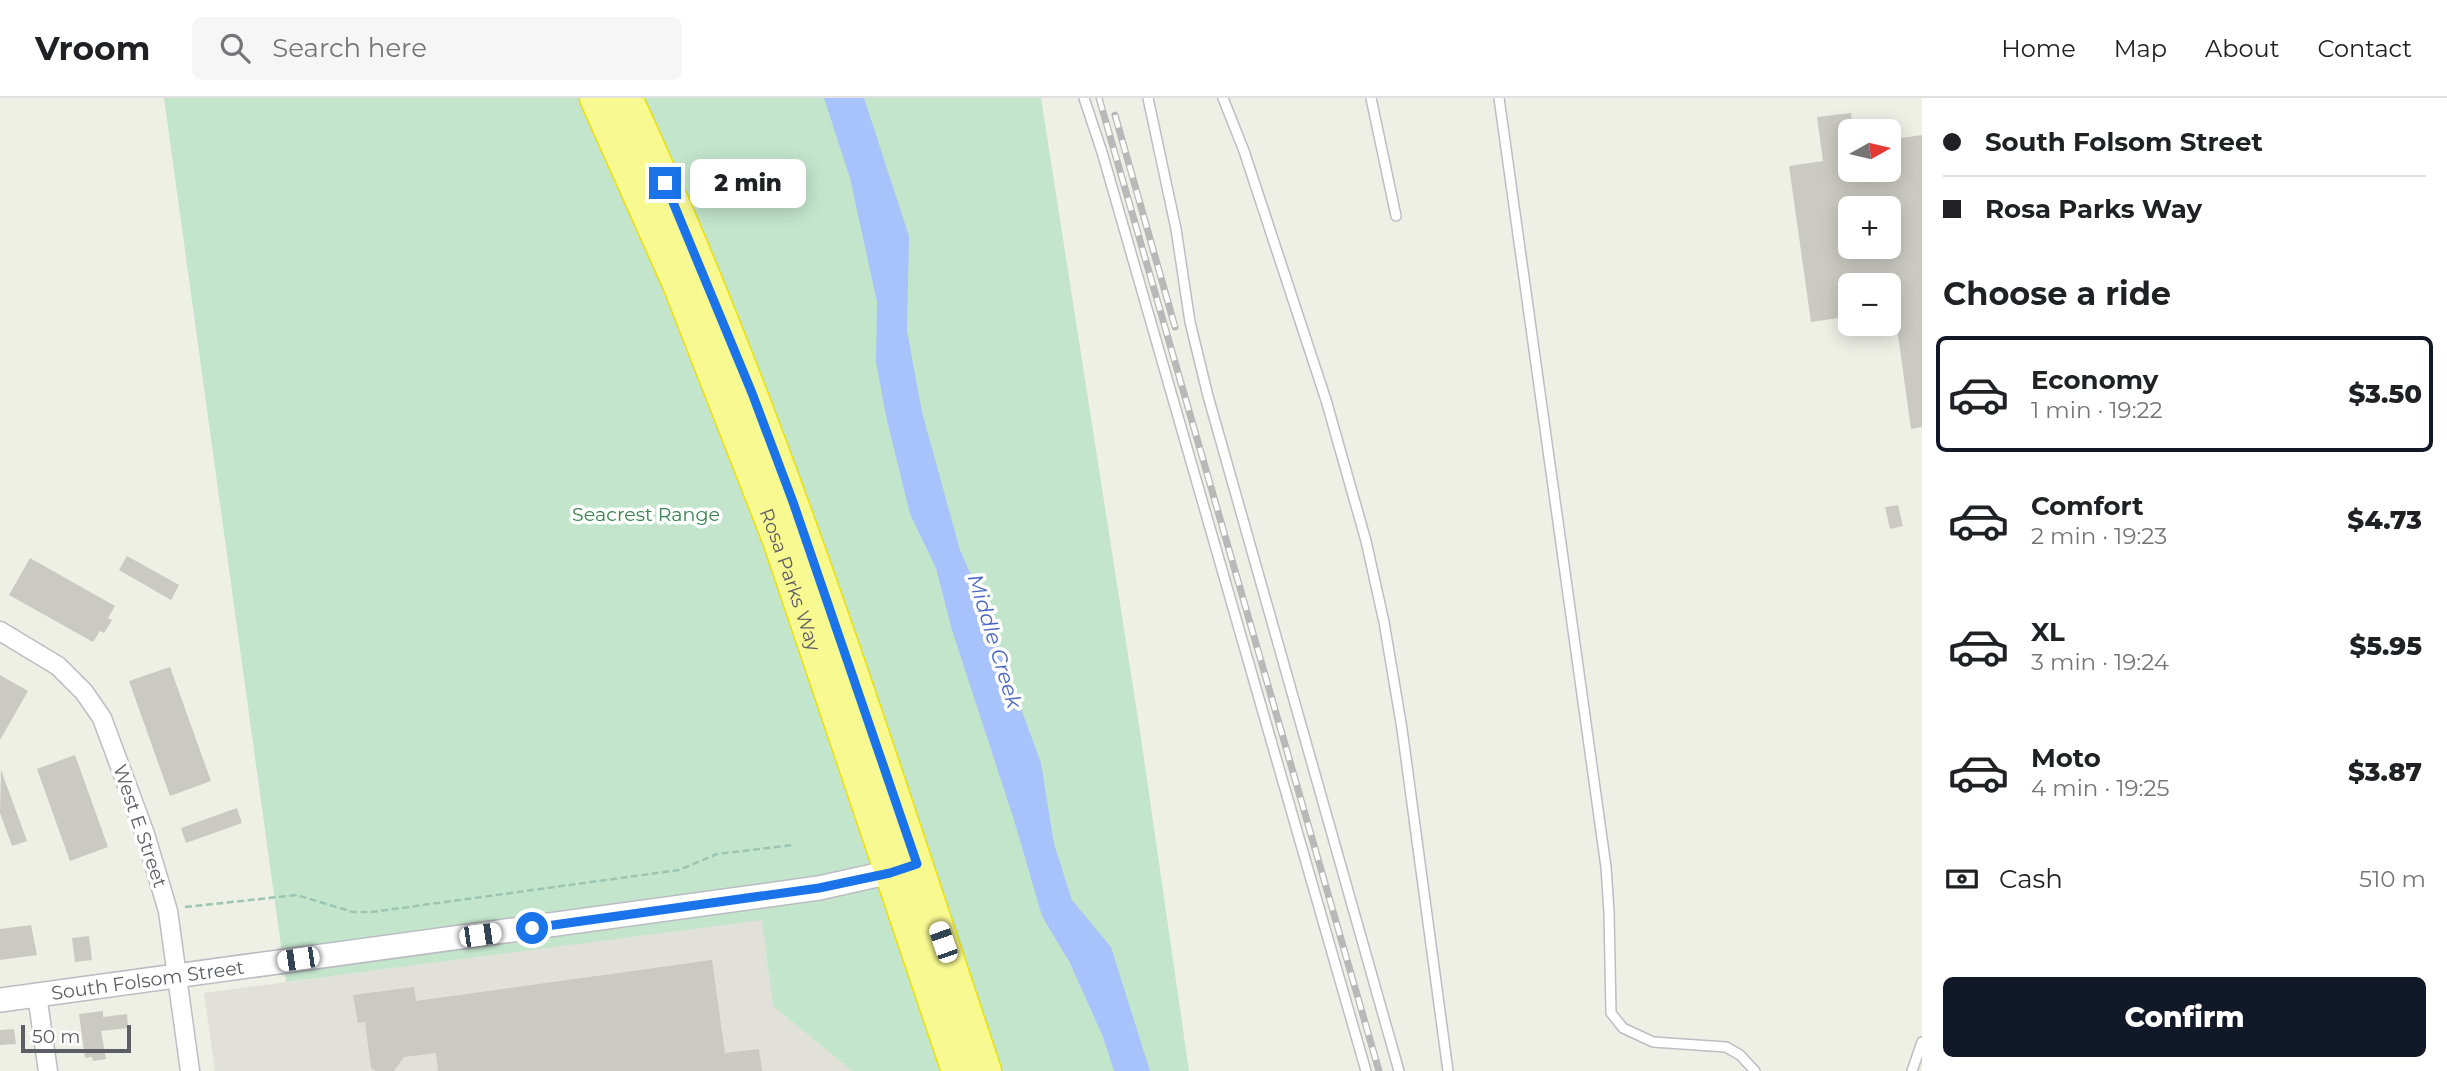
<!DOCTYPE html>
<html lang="en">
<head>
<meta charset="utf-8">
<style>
  :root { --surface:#fff; --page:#f6f6f6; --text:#202124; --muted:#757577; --line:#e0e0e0; --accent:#111827 }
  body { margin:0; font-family:Montserrat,sans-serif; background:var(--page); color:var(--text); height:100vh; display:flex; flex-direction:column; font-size:26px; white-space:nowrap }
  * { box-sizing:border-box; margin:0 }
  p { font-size:23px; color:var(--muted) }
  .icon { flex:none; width:38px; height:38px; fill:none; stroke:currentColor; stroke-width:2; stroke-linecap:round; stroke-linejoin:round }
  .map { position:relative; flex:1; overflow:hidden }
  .sheet { display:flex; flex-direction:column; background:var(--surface); width:525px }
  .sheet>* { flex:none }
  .banner { display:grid; align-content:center; height:154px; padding:0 21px; background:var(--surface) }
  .needle { width:46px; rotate:82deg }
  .buttons { position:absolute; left:1838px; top:21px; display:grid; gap:14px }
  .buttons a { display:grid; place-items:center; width:63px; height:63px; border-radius:10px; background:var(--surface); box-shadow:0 4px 18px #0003; font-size:35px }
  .scale { position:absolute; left:21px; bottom:18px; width:110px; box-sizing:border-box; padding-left:7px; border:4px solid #5d5e65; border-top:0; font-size:19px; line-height:24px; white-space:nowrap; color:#5d5e65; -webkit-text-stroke:5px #fff; paint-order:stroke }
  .end { position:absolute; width:32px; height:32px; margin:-16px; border:9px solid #1a73e8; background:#fff; box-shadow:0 0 0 4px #fff }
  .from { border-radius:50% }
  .bubble { position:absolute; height:49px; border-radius:10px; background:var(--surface); box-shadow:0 4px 18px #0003; font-size:23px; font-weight:800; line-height:49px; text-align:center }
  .car { position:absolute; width:21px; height:42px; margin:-21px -10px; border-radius:9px; box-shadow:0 0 5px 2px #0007; background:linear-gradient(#fff 24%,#345 0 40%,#fff 0 76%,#345 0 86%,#fff 0) }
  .banner b { display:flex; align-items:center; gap:24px; height:66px; font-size:26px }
  .banner b+b { border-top:2px solid var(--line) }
  .banner i { width:18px; height:18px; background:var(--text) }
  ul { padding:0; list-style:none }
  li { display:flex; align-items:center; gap:21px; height:116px; margin:0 14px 10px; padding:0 7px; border:4px solid transparent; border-radius:10px }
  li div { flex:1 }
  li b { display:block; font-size:26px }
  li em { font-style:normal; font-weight:800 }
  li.current { border-color:var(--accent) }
  li>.icon { width:63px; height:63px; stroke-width:1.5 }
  h2 { padding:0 21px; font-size:32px; line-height:84px }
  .pay { display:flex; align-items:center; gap:18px; height:77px; padding:0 21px; font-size:26px }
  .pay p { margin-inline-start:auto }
  .primary-button { display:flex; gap:14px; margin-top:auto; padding:14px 21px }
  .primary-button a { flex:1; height:80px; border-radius:10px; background:var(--accent); color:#fff; font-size:28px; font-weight:800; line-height:80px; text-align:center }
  header { display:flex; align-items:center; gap:42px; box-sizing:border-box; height:98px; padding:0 35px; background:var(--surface); border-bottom:2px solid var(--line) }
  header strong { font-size:33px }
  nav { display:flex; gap:38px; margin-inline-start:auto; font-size:24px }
  .search { width:490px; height:63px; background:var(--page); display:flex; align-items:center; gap:18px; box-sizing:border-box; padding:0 24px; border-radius:10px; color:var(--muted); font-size:26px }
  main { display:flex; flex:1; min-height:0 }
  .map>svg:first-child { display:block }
  .industrial { fill:#e1e0d9 }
  .green { fill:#c3e5cc }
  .water { fill:#a8c2fc }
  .building { fill:#cacac2; fill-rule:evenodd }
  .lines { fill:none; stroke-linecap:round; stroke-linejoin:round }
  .lane-casing { stroke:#bdbdc3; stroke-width:12 }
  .street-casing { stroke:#bdbdc3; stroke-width:21 }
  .secondary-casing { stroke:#bbbcc3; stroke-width:26 }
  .highway-casing { stroke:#ece008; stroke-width:33 }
  .path { stroke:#9cc6b2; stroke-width:2.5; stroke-dasharray:7 3.5; stroke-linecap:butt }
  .lane { stroke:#fff; stroke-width:9 }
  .street { stroke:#fff; stroke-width:18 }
  .secondary { stroke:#fff; stroke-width:23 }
  .highway { stroke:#f9f992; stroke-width:30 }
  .rail-casing { stroke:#b8b8b9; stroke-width:7 }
  .rail { stroke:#fff; stroke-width:4.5; stroke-dasharray:13; stroke-linecap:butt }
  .route { stroke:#1a73e8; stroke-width:9 }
  .labels { text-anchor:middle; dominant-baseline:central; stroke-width:7; stroke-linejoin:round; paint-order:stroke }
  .park-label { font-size:19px; fill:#37824e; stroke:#fff }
  .street-label { font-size:19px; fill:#5d5e65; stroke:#fff }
  .water-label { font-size:21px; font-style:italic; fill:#4a65c0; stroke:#fff }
</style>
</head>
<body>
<header>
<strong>Vroom</strong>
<div class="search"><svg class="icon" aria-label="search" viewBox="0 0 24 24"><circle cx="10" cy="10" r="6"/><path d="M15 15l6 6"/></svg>Search here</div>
<nav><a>Home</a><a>Map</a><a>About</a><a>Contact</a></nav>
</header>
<main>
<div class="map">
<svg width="1922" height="973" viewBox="0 0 1922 973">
  <rect width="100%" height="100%" fill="#eeefe5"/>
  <polygon class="industrial" points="763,821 773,908 852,973 215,973 204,895"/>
  <polygon class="green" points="164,0 1041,0 1141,640 1189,973 852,973 773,908 762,822 286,884"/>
  <polygon class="water" points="824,0 864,0 909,138 907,233 922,314 960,452 978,493 1041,665 1054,746 1072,802 1111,849 1150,973 1114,973 1103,939 1070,865 1042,818 1014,722 952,532 936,470 910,416 886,318 876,264 877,204 850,80"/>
  <g class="building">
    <path d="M1851,15L1853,33H1850V72H1888V42L1922,37V329L1911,331L1890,179L1839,186L1845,219L1811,224L1789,68L1823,63L1817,19ZM1850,110H1888V149H1850Z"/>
    <polygon points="1898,407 1903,428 1890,431 1885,409"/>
    <polygon points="127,458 179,487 171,502 119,472"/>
    <polygon points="30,460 115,508 108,520 112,522 104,535 100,533 93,544 9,497"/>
    <polygon points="170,569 211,683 170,698 129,583"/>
    <polygon points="0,577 28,593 0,642"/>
    <polygon points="75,657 108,749 70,763 37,671"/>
    <polygon points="1,672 27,743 12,748 0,715"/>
    <polygon points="237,710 242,725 186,745 181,730"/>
    <polygon points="31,827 37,857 0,862 0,831"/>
    <polygon points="89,838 92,862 75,864 72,840"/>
    <polygon points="712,862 725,955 759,951 762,973 438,973 436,955 404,959 394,973 376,973 371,970 365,924 358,925 353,897 414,889 416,903"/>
    <polygon points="103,913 103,919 127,916 128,930 101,933 106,961 93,963 92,959 85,960 79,916"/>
    <polygon points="14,931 16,946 0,947 0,932"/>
  </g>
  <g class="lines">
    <defs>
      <g id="lane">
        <polyline points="1084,0 1102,54 1366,973"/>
        <polyline points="1148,0 1176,131 1190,224 1208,298 1399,973"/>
        <polyline points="1223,0 1244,53 1326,302 1366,443 1384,524 1402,631 1448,973"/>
        <polyline points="1371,0 1396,118"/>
        <polyline points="1499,0 1606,769 1609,814 1611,915 1623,930 1653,944 1726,949 1740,957 1755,973"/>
        <polyline points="1912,973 1922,944"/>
      </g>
      <g id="street">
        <polyline points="0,533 58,568 84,594 102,620 145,736 168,813 190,973"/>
        <polyline points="37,897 48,973"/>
      </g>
      <g id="secondary">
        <path id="s1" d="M0,902L819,790L904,771"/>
      </g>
      <g id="highway">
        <path id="s2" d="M595,0L678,186L778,442L957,973"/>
        <path d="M627,0C773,314 876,645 986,973"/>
      </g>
    </defs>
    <use href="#lane" class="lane-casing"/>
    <use href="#street" class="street-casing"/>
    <use href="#secondary" class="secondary-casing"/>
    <use href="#highway" class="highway-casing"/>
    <polyline class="path" points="185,809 297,797 353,814 372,814 679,772 717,756 793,747"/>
    <use href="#lane" class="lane"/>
    <use href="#street" class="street"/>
    <use href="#secondary" class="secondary"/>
    <use href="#highway" class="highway"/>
    <defs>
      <g id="rail">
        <polyline points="1099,0 1379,973"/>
        <polyline points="1115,17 1175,229"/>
      </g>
    </defs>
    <use href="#rail" class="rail-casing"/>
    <use href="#rail" class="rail"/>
  </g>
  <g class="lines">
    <polyline class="route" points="532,830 819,790 890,775 917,766 793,404 752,295 665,85"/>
  </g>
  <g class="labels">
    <g class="park-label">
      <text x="646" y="416">Seacrest Range</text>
    </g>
    <g class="street-label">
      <text stroke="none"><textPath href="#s2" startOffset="520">Rosa Parks Way</textPath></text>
      <text transform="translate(140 728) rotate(71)">West E Street</text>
      <text stroke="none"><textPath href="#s1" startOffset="149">South Folsom Street</textPath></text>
    </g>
    <g class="water-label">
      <text transform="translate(995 543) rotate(73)">Middle Creek</text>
    </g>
  </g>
</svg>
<div class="buttons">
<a><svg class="needle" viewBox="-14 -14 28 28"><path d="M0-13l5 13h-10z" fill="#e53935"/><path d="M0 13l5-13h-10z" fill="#757577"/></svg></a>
<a>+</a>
<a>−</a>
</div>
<div class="scale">50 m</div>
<i class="end from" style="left:532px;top:830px"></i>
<i class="end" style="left:665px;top:85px"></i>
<div class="bubble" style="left:690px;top:61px;width:116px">2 min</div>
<i class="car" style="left:480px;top:837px;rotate:82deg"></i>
<i class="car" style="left:943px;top:844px;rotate:341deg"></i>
<i class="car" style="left:298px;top:861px;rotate:262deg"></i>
</div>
<section class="sheet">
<div class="banner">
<b><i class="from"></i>South Folsom Street</b>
<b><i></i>Rosa Parks Way</b>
</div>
<h2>Choose a ride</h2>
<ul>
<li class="current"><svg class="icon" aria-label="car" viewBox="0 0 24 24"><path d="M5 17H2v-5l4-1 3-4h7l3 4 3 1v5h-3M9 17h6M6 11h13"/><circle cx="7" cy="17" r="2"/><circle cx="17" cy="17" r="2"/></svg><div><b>Economy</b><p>1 min · 19:22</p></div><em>$3.50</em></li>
<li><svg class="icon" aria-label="car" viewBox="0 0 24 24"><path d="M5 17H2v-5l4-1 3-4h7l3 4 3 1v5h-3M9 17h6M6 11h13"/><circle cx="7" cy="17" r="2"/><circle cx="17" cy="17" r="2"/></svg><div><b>Comfort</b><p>2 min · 19:23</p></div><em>$4.73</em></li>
<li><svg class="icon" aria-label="car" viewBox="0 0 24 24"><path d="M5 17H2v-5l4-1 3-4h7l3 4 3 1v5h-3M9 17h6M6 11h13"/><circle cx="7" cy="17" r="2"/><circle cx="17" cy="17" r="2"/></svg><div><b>XL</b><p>3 min · 19:24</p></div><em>$5.95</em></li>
<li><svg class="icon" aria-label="car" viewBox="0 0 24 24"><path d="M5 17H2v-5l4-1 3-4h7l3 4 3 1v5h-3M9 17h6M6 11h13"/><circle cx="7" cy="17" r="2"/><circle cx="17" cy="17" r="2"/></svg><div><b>Moto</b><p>4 min · 19:25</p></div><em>$3.87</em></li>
</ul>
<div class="pay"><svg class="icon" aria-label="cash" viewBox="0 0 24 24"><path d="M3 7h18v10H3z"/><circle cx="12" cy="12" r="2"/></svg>Cash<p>510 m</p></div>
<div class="primary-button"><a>Confirm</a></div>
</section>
</main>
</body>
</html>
